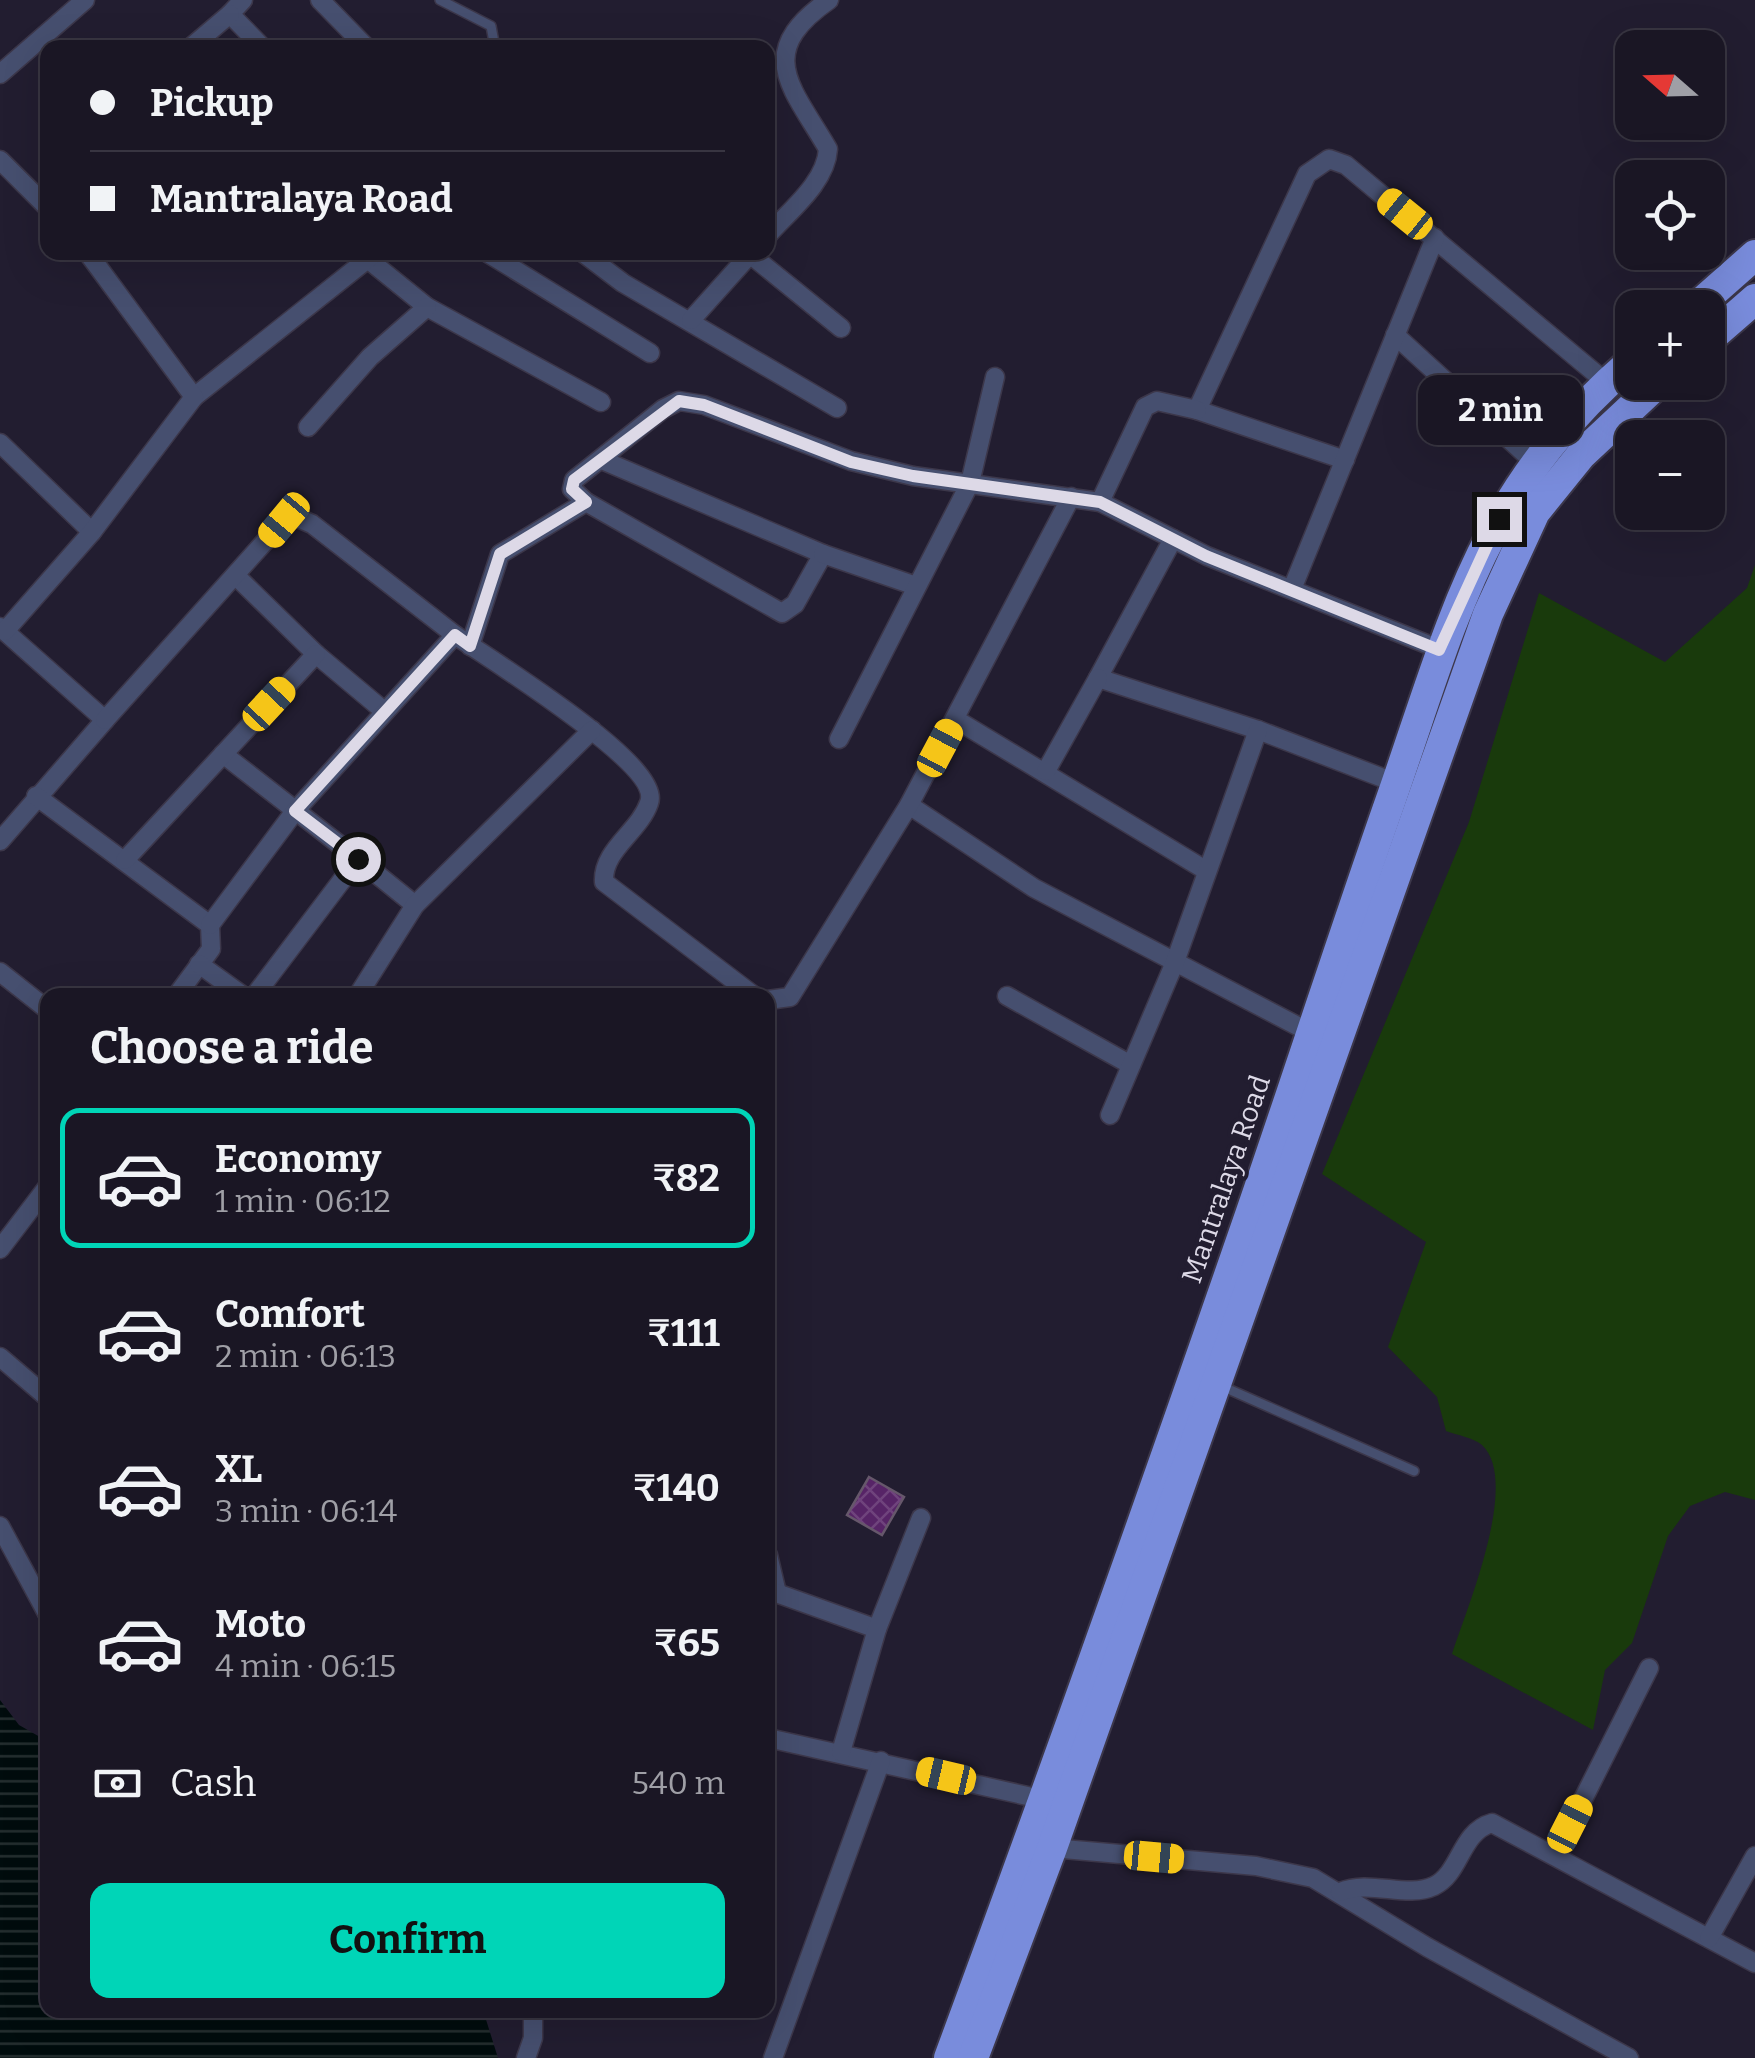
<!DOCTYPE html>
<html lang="en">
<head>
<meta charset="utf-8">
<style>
  :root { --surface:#1a1624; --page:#231f2c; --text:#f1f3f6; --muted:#9f9fa6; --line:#383541; --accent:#00d5b7 }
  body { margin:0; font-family:Bitter,serif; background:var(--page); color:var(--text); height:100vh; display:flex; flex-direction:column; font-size:38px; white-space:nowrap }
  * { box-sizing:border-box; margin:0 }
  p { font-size:32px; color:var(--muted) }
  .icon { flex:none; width:55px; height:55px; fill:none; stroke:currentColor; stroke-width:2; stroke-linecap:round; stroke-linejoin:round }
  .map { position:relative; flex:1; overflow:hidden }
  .panel { position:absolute; left:40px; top:988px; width:735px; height:1030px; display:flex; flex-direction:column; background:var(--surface); border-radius:20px; box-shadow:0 10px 40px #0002,0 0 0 2px var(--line) }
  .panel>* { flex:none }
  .hud { position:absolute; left:40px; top:40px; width:735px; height:220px; border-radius:20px; box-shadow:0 10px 40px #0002,0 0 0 2px var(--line); display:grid; align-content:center; height:220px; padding:0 50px; background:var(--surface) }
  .needle { width:65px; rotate:290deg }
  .tools { position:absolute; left:1615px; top:30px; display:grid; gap:20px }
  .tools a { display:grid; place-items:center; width:110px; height:110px; border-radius:20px; background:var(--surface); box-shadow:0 10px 40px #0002,0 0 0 2px var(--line); font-size:50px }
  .end { position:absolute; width:45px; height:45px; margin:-22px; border:12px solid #ddd9e7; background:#111; box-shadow:0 0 0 5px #111 }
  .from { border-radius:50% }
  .bubble { position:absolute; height:70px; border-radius:20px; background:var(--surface); box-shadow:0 10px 40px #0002,0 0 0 2px var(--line); font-size:32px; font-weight:700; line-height:70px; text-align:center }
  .car { position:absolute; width:30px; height:60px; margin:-30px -15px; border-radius:12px; box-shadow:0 0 8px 2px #0007; background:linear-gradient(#f5c518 24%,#345 0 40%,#f5c518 0 76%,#345 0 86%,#f5c518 0) }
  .hud b { display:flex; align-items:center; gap:35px; height:95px; font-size:38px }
  .hud b+b { border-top:2px solid var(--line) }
  .hud i { width:25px; height:25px; background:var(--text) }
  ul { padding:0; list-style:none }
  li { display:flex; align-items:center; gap:30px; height:140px; margin:0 20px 15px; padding:0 30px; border:5px solid transparent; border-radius:20px }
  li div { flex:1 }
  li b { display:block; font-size:38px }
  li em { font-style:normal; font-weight:700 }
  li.on { border-color:var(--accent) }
  li>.icon { width:90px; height:90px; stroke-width:1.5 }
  h2 { padding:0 50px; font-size:45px; line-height:120px }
  .pay { display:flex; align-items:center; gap:25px; height:110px; padding:0 50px; font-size:38px }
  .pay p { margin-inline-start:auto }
  .primary-button { display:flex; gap:20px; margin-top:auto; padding:20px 50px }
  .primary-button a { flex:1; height:115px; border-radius:20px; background:var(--accent); color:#111; font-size:40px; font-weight:700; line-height:115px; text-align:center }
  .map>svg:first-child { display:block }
  .green { fill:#193a0c }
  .water { fill:url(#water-rules) }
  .building { fill:url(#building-cross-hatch); stroke:#66576b; stroke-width:2.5 }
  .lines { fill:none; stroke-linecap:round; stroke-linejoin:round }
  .lane-casing { stroke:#3c374a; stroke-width:12 }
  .street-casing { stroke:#3c374a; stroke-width:21 }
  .highway-casing { stroke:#3c374a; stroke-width:34 }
  .lane { stroke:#464f6f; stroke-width:9 }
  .street { stroke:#464f6f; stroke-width:18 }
  .highway { stroke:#798cdc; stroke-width:30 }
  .route { stroke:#ddd9e7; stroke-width:12 }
  .labels { text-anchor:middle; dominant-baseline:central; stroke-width:8; stroke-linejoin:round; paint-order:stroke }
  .street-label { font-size:28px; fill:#ddd9e7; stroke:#221d30 }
</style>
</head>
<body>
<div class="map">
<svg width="1755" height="2058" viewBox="0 0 1755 2058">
  <defs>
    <pattern id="water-rules" width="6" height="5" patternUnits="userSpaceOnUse" patternTransform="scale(2.5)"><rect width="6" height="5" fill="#000c0d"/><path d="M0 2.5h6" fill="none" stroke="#252f30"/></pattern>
    <pattern id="building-cross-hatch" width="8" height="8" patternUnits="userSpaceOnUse" patternTransform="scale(2.5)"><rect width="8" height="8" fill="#572467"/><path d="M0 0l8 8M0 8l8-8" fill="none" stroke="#6f437d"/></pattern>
  </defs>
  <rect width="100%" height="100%" fill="#221d30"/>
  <path class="green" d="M1755,565V1500L1725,1492L1690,1506L1668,1536L1632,1643L1605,1670L1593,1730L1452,1654C1466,1610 1521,1481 1482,1445C1474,1438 1457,1435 1446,1431L1437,1397L1388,1347L1426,1242L1322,1174L1469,822L1539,593L1665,662L1747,588Z"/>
  <polygon class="water" points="0,1700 19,1725 47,1741 48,2010 483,2010 498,2058 0,2058"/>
  <polygon class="building" points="869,1477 904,1497 882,1535 847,1515"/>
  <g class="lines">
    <defs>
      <g id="lane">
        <polyline points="440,0 491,26 495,48"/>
        <polyline points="1219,1385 1414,1471"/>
      </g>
      <g id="street">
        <polyline points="243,0 230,14 263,48"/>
        <polyline points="320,0 367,48"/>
        <polyline points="190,48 230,14"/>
        <polyline points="0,74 85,0"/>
        <polyline points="0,160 48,208"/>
        <path d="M768,235C789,211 826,183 828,149C792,87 753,53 829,0"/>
        <polyline points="359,252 427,307 601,402"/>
        <polyline points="486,252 650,353"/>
        <polyline points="582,252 623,283 837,408"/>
        <polyline points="751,255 841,328"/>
        <polyline points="691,320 752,252"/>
        <polyline points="1395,335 1534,462"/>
        <polyline points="194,397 374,254"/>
        <polyline points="308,427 370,357 427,307"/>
        <polyline points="0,443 92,532"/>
        <polyline points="602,460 823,554 795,604 782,613 586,502 572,489 574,480 663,409 679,401 704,405 851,461 913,476 1100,502 1207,556 1439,649"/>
        <polyline points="1345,460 1197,410 1307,174 1329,159 1346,165 1607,383"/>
        <polyline points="1100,502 1145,407 1157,401 1197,410"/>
        <polyline points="1173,539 1098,678 1258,730 1396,783"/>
        <polyline points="823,554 916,586"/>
        <polyline points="236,576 316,654 384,711"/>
        <polyline points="1292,589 1435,238"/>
        <polyline points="0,627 105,720 0,841"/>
        <polyline points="5,631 92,532 194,397 87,252"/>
        <polyline points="470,646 500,554 586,502"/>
        <polyline points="955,719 1207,871"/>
        <polyline points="105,720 285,519 298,518 312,524 455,635"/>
        <polyline points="839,739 970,483 995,377"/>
        <polyline points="223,754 358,859 255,995"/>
        <polyline points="1046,771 1098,678"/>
        <polyline points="36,796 210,925 211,949 177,995"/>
        <polyline points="909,805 1034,888 1309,1032"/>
        <polyline points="358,859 415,905"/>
        <polyline points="125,860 316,654"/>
        <path d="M210,925L295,811L455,635C487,658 664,765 649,803C639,832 602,850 604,882L753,995"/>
        <polyline points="199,964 242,995"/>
        <polyline points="0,972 48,1010"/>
        <polyline points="358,995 415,905 592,730"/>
        <polyline points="1007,996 1131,1065"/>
        <polyline points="768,1000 790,997 909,805 1071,497"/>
        <polyline points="1110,1115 1175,962 1258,730"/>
        <polyline points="0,1249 48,1186"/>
        <polyline points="0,1357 48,1398"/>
        <polyline points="0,1526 48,1615"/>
        <polyline points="768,1555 777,1593"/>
        <polyline points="768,1590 877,1629"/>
        <polyline points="768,1738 1050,1801"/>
        <polyline points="841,1752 877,1629 921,1518"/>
        <polyline points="1052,1848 1256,1866 1313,1878 1427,1947 1629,2058"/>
        <polyline points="1555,1855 1649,1668"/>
        <path d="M1340,1892C1371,1879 1406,1899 1434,1886C1461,1873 1460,1832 1492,1823L1755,1963"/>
        <polyline points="1709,1938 1755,1856"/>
        <polyline points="526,2058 533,2038 533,2010"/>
        <polyline points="773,2058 881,1761"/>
      </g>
      <g id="highway">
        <polyline points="1695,308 1755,255"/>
        <polyline points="1708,340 1755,299"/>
        <path d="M949,2058C1053,1777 1153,1495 1251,1212C1298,1075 1343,936 1391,799C1454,619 1480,492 1632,361"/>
        <polyline points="973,2058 1052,1848 1488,614 1535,512 1581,455 1659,382"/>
      </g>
    </defs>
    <use href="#lane" class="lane-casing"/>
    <use href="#street" class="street-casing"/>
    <use href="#highway" class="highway-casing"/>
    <use href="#lane" class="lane"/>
    <use href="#street" class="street"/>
    <use href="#highway" class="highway"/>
  </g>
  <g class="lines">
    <polyline class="route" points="358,859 295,811 455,635 470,646 500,554 586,502 572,489 574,480 679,401 704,405 851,462 913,476 1100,502 1206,556 1439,650 1499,519"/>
  </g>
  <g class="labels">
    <g class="street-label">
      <text transform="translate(1226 1179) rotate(-71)">Mantralaya Road</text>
    </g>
  </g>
</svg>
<div class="tools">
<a><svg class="needle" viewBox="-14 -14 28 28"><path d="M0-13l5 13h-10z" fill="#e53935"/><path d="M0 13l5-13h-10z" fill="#9f9fa6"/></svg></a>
<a><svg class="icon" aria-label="locate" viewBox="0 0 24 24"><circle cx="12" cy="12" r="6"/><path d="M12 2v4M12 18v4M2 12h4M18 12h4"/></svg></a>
<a>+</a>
<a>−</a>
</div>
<i class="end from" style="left:358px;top:859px"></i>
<i class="end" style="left:1499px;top:519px"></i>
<div class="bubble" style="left:1418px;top:375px;width:165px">2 min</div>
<i class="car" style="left:1405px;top:214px;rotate:309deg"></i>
<i class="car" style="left:284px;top:520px;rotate:220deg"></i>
<i class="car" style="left:269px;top:704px;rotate:43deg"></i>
<i class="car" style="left:940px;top:748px;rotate:28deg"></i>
<i class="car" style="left:946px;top:1776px;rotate:283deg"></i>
<i class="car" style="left:1570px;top:1824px;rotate:27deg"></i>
<i class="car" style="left:1154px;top:1857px;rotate:95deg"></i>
<div class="hud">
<b><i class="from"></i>Pickup</b>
<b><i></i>Mantralaya Road</b>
</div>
<section class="panel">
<h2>Choose a ride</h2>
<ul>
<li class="on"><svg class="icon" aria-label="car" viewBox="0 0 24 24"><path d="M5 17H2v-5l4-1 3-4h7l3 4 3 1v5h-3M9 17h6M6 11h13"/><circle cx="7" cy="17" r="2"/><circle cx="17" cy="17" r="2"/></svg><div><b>Economy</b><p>1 min · 06:12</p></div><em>₹82</em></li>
<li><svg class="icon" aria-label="car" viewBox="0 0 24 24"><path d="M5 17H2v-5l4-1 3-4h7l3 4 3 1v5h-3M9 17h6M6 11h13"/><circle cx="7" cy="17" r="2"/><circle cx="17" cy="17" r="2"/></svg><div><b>Comfort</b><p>2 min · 06:13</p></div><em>₹111</em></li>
<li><svg class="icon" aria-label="car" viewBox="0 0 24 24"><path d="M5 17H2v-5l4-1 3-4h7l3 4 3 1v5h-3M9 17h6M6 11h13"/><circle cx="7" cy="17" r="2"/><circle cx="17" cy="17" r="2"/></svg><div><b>XL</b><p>3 min · 06:14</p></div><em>₹140</em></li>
<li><svg class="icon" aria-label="car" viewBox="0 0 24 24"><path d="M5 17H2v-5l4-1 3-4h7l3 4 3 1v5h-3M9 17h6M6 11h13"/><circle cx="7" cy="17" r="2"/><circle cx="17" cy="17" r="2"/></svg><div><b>Moto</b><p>4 min · 06:15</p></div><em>₹65</em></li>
</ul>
<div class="pay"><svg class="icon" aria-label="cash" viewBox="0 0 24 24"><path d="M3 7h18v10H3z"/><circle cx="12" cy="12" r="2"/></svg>Cash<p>540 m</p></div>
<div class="primary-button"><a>Confirm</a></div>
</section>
</div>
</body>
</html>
